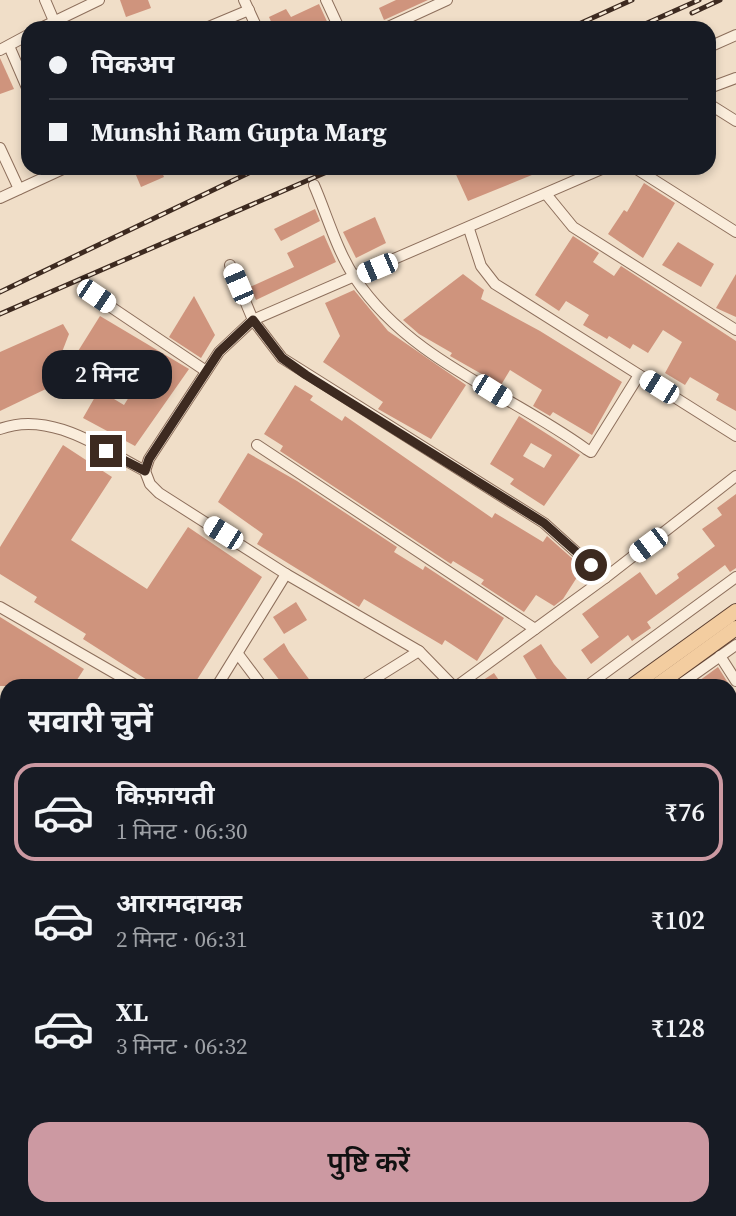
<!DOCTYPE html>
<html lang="hi">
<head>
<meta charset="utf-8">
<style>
  :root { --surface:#171b24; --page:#20242c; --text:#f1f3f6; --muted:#9ea1a6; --line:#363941; --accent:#cc99a2 }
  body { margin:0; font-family:"Source Serif 4","Noto Sans Devanagari",serif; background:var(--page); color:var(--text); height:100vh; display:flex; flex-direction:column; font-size:26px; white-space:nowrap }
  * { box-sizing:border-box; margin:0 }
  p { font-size:23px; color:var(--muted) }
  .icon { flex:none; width:38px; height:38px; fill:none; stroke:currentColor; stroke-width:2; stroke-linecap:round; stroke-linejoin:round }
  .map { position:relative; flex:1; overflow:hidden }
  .sheet { position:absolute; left:0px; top:679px; width:737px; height:537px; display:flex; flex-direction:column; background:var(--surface); border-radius:21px 21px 0 0; box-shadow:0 4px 10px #0003 }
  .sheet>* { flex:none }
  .banner { position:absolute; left:21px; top:21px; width:695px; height:154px; border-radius:21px; box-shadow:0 4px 10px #0003; display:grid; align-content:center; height:154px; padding:0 28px; background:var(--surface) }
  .end { position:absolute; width:32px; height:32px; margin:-16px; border:9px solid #3d2a20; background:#fff; box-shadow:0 0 0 4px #fff }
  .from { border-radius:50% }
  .bubble { position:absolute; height:49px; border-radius:21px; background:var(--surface); box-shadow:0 4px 10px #0003; font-size:23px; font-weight:600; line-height:49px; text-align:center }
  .car { position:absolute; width:21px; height:42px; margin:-21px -10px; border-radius:9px; box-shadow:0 0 5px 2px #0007; background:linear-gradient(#fff 24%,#345 0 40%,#fff 0 76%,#345 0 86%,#fff 0) }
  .banner b { display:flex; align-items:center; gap:24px; height:66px; font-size:26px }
  .banner b+b { border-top:2px solid var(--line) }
  .banner i { width:18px; height:18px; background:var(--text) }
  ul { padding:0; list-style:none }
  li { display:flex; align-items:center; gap:21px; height:98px; margin:0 14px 10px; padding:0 14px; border:4px solid transparent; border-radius:21px }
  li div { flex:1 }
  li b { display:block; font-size:26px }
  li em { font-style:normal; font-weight:600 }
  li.current { border-color:var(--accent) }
  li>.icon { width:63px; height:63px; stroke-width:1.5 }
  h2 { padding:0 28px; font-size:32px; line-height:84px }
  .button { display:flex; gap:14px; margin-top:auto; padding:14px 28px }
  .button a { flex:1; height:80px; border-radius:21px; background:var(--accent); color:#111; font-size:28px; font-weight:600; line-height:80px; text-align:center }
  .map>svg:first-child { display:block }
  .building { fill:#cf947d; fill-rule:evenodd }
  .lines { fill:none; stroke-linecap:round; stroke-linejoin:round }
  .minor-casing { stroke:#8d6f5c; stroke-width:12 }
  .major-casing { stroke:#5b3e30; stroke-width:16 }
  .minor { stroke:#faeddc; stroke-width:10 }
  .major { stroke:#f3cda0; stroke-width:14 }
  .rail-casing { stroke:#3d2a20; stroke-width:5 }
  .rail { stroke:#f7ead8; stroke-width:2.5; stroke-dasharray:8; stroke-linecap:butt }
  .route { stroke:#3d2a20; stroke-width:9 }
</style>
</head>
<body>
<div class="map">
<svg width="736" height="1216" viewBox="0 0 736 1216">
  <rect width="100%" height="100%" fill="#f0dec8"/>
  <g class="building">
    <polygon points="120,0 148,0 151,8 126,17"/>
    <polygon points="396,0 428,0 384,20 379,8"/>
    <polygon points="319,4 330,28 274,28 269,17 286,9 291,17"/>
    <polygon points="0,58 14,89 0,94"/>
    <polygon points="133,168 160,168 164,177 141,187"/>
    <polygon points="453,168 549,168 468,201"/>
    <polygon points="644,183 675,203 643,258 608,234 624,210 627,212"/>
    <polygon points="315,209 320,221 281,241 274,229"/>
    <polygon points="375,217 386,243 356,258 343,232"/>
    <polygon points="324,235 336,262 256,300 250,287 294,267 287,253"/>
    <polygon points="573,236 599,253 593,262 614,276 621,266 736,341 736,411 716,400 719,394 690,377 685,385 665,373 682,342 663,330 648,353 633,344 630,349 609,336 607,339 583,325 589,315 566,301 559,311 535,295"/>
    <polygon points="678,242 714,264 701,287 662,265"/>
    <polygon points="463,274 484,290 481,299 540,331 622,382 592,435 553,412 550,416 533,406 542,390 510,370 501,385 450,356 452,353 419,334 403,320"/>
    <polygon points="736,274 736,317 716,308"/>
    <polygon points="354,290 388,331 466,385 431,439 378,409 383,402 323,362 340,336 325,303"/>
    <polygon points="194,296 215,335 201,358 169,337"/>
    <polygon points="100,316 189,369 135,446 83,418 99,390 124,405 141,378 127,370 120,383 75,356"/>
    <polygon points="63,324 69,334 48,388 0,411 0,352"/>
    <polygon points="295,385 313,396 310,400 342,421 345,416 492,518 495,513 543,542 547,536 583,568 563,599 554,606 536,595 524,612 481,584 484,580 453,561 451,564 280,451 283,446 264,434"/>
    <path d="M519,416L580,455L544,506L510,484L514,479L490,464ZM531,443L552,455L544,468L523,456Z"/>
    <polygon points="63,445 112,477 71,540 147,589 188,527 262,577 193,686 162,686 157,683 155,685 83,639 86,634 34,602 37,597 0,574 0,547"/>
    <polygon points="248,453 297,481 397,547 394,552 423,570 425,566 504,618 477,661 445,640 442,645 364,599 359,607 257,544 263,534 218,502"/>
    <polygon points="736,494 736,568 730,572 725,565 647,622 651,628 632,641 628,635 591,664 581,650 599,637 582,614 640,572 656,595 679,578 677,574 715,546 702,529 722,515 717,508"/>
    <polygon points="296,602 307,620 284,634 273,617"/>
    <polygon points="0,617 84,669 73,686 0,686"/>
    <polygon points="284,643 289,652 314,686 284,686 263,659"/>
    <polygon points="541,644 554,664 573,686 543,686 536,678 523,656"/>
    <polygon points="718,667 730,686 692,686"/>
    <polygon points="494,673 503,686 474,686"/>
  </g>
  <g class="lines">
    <defs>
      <g id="minor">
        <polyline points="45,0 57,28"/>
        <polyline points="244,0 257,28"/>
        <polyline points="326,0 339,28"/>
        <polyline points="41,28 99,0"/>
        <polyline points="206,28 249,10"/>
        <polyline points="386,28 447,0"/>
        <polyline points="9,46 28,90"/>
        <polyline points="709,47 736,35"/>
        <polyline points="0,50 28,35"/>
        <polyline points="709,88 736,78"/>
        <polyline points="709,104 736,121"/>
        <polyline points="0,148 19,189"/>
        <polyline points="635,168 736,232"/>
        <path d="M314,185C327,215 337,251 355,278C410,361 509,393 586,449L591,452L639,375"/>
        <polyline points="546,194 573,227 736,330"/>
        <polyline points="0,198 65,168"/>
        <polyline points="469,229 481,266 495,284 736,436"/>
        <polyline points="230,265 253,320 282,358 544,523 605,578 457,686"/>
        <polyline points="96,297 206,371"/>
        <path d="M0,429C50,410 101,448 145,471L150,484L159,493L286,574L419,651L453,686"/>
        <polyline points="257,445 535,629"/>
        <polyline points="145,471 149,459 219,352 253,320 604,168"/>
        <polyline points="605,578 736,476"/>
        <polyline points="0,607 137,686"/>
        <polyline points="238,654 262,686"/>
        <polyline points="720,656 736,681"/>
        <polyline points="217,686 286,574"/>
        <polyline points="363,686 419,651"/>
        <polyline points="587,686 736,577"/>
        <polyline points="678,686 736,645"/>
        <polyline points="730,738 735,746"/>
        <polyline points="0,766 7,770"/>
        <polyline points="730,853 736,862"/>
        <polyline points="730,875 736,871"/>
        <polyline points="0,955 7,965"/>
        <polyline points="730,1081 732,1082"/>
        <polyline points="730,1184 731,1185"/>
        <polyline points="32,1209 37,1216"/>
        <polyline points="193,1209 199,1216"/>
        <polyline points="646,1209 673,1216"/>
        <polyline points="14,1216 23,1209"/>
        <polyline points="298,1216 307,1209"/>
        <polyline points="518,1216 519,1209"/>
        <polyline points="602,1216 604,1209"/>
      </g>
      <g id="major">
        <polyline points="632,686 736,611"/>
        <polyline points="656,686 736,628"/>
        <polyline points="0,1143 7,1138"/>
        <polyline points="0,1163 7,1158"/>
      </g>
    </defs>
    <use href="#minor" class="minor-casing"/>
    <use href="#major" class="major-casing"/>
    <use href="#minor" class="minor"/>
    <use href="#major" class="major"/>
    <defs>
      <g id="rail">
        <polyline points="692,13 720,0"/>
        <polyline points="570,28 632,0"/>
        <polyline points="636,28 699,0"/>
        <polyline points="0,292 259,168"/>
        <polyline points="0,314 336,168"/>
      </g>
    </defs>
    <use href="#rail" class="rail-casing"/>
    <use href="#rail" class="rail"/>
  </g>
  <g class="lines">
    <polyline class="route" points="106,451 145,471 149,459 219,352 253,320 282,358 306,375 544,523 591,565"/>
  </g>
</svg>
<i class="end from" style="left:591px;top:565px"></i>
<i class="end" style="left:106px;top:451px"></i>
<div class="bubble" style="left:42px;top:350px;width:130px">2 मिनट</div>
<i class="car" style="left:377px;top:268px;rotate:247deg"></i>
<i class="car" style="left:238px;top:284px;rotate:337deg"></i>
<i class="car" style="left:96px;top:296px;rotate:124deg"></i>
<i class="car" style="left:659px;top:387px;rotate:302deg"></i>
<i class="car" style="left:492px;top:391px;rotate:122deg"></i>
<i class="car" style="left:223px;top:533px;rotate:302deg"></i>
<i class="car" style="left:648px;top:545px;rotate:233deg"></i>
<div class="banner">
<b><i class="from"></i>पिकअप</b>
<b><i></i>Munshi Ram Gupta Marg</b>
</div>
<section class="sheet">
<h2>सवारी चुनें</h2>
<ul>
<li class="current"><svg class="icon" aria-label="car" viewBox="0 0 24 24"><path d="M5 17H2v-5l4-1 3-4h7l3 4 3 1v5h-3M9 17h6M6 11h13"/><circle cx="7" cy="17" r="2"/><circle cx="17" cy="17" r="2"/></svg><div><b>किफ़ायती</b><p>1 मिनट · 06:30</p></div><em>₹76</em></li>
<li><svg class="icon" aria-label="car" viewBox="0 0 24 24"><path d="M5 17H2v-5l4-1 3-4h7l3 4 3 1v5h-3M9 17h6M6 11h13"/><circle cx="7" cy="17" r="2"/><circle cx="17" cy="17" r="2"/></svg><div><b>आरामदायक</b><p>2 मिनट · 06:31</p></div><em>₹102</em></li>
<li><svg class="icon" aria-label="car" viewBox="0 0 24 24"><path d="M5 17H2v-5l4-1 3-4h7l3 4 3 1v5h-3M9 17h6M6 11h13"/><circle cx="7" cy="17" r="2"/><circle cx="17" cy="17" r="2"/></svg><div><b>XL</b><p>3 मिनट · 06:32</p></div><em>₹128</em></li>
</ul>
<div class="button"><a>पुष्टि करें</a></div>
</section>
</div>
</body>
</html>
